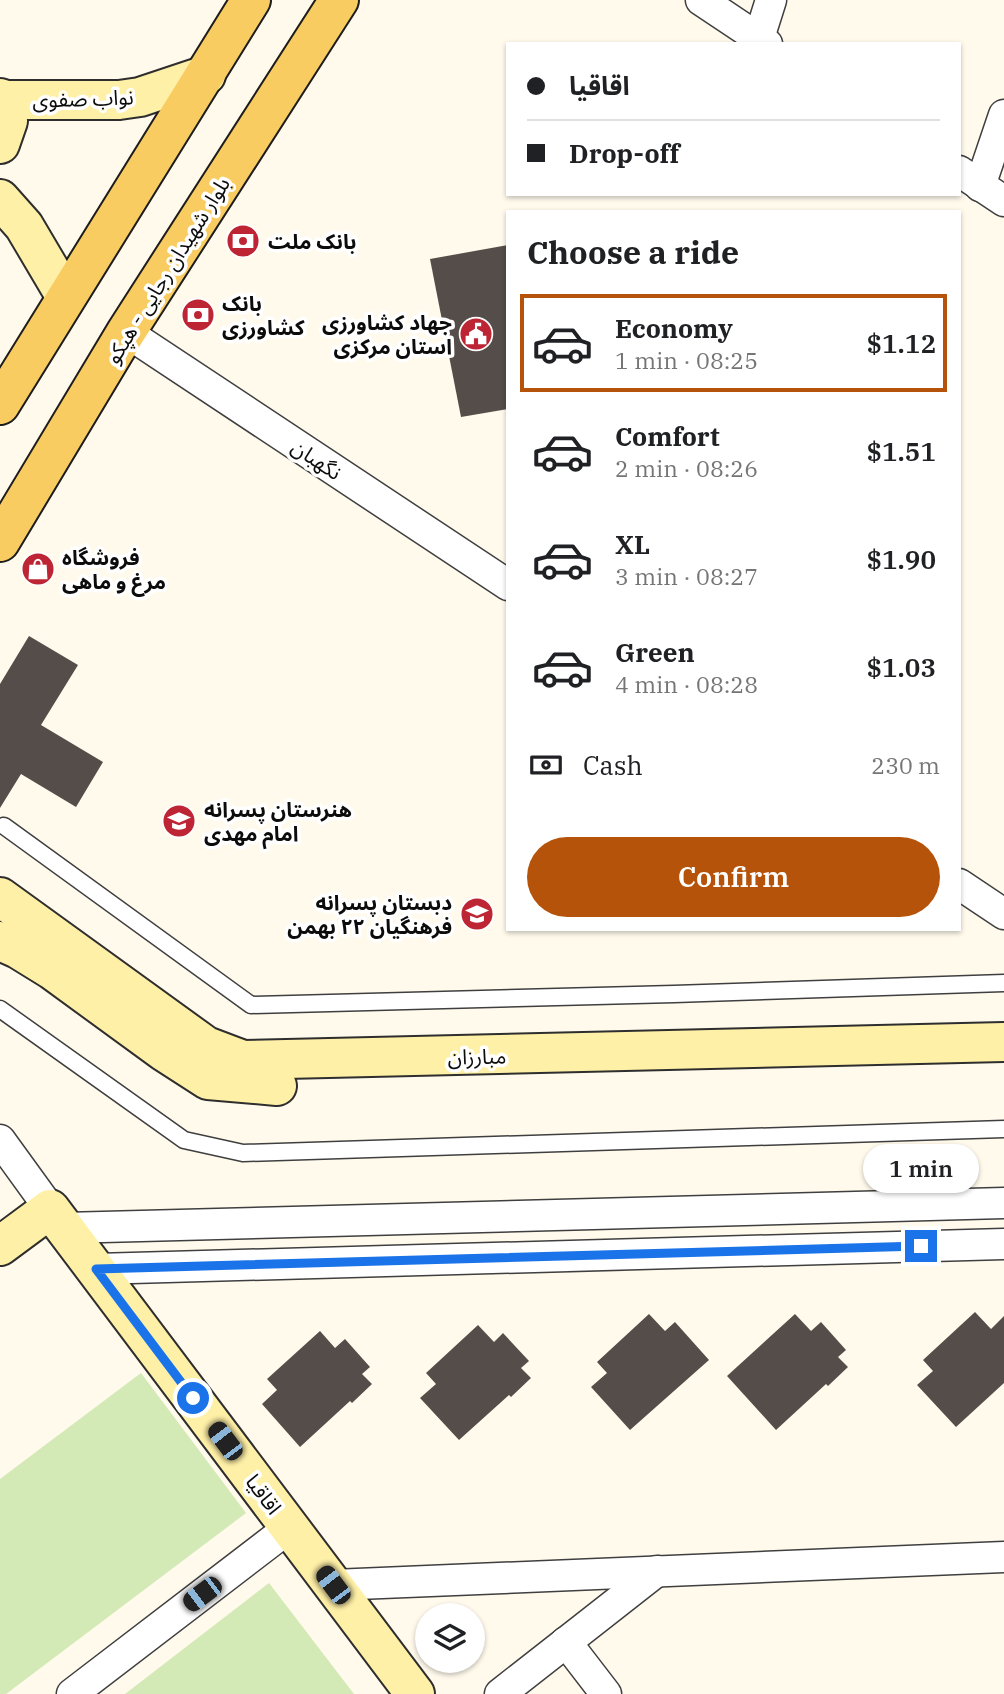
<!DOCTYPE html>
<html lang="en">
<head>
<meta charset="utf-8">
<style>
  :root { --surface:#fff; --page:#f6f6f6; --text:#202124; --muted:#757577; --line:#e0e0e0; --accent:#b45309 }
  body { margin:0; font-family:"IBM Plex Serif","Noto Sans Arabic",serif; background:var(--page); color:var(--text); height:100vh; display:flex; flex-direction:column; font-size:26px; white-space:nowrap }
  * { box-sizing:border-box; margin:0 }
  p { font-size:23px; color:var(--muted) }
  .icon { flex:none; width:38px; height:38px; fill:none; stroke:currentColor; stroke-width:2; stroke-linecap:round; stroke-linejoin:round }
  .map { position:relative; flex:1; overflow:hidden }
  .details { position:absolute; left:506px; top:210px; width:455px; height:721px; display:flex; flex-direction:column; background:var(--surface); border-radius:0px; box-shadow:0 2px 5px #0004 }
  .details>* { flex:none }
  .top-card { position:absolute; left:506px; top:42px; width:455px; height:154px; border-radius:0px; box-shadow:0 2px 5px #0004; display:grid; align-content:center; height:154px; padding:0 21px; background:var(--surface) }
  .controls { position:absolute; left:415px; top:1603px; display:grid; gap:14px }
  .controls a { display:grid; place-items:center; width:70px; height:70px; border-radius:50%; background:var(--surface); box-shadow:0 2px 5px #0004; font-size:35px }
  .end { position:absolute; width:32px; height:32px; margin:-16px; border:9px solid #1a73e8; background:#fff; box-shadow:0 0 0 4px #fff }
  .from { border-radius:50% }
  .bubble { position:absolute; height:49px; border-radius:24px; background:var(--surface); box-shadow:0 2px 5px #0004; font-size:23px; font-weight:600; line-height:49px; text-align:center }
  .car { position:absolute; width:21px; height:42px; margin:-21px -10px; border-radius:9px; box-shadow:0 0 5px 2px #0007; background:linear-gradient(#222 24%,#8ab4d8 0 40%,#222 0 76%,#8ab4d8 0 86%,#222 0) }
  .top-card b { display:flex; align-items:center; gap:24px; height:66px; font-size:26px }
  .top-card b+b { border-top:2px solid var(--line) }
  .top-card i { width:18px; height:18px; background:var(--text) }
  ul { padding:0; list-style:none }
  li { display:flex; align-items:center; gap:21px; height:98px; margin:0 14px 10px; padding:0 7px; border:4px solid transparent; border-radius:0px }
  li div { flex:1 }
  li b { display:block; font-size:26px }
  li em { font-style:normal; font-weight:600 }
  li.selected { border-color:var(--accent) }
  li>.icon { width:63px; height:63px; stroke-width:1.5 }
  h2 { padding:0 21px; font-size:32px; line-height:84px }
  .pay { display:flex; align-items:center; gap:18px; height:77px; padding:0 21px; font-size:26px }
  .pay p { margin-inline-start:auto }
  .cta { display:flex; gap:14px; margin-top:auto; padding:14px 21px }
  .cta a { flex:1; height:80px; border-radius:42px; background:var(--accent); color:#fff; font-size:28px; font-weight:600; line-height:80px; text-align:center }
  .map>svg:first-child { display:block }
  .green { fill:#d3e9b6 }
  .building { fill:#554d49 }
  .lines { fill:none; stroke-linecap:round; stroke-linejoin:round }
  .lane-casing { stroke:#3f3f3f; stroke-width:19 }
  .street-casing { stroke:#3f3f3f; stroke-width:33 }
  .secondary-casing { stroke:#2e2e2e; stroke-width:42 }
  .primary-casing { stroke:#1d1d1d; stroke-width:42 }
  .lane { stroke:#fff; stroke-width:16 }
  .street { stroke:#fff; stroke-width:30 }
  .secondary { stroke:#fff0a7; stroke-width:38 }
  .primary { stroke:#f9cc62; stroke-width:38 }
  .route { stroke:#1a73e8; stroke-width:9 }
  .labels { text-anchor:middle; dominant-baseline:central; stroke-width:7; stroke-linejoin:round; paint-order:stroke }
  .street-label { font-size:21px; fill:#0c0c0c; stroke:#fff }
  .poi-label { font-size:21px; font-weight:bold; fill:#0c0c0c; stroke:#fff; text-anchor:start }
</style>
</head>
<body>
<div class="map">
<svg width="1004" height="1694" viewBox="0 0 1004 1694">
  <rect width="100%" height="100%" fill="#fffaec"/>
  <g class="green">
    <polygon points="141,1373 246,1513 6,1694 0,1694 0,1479"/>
    <polygon points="269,1583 354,1694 125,1694"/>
  </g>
  <g class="building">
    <polygon points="508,245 508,409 461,417 430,259"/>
    <polygon points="29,636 78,665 41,725 103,762 76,807 21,774 0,808 0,684"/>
    <polygon points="975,1312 991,1329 1004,1316 1004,1383 956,1427 917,1385 933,1371 923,1360"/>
    <polygon points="649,1314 665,1331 675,1322 709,1360 630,1430 591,1387 607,1373 597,1362"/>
    <polygon points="795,1314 811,1331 821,1322 846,1350 838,1357 848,1367 828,1386 826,1384 776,1430 727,1376"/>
    <polygon points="478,1325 494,1342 503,1333 529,1361 521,1368 531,1378 511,1397 509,1395 459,1440 420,1398 436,1384 426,1373"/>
    <polygon points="320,1331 335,1348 345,1339 370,1367 362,1374 372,1384 352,1403 350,1401 300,1447 262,1404 277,1390 267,1379"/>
  </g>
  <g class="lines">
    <defs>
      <g id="lane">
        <polyline points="4,826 251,1005 674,994 1004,983"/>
        <polyline points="0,1009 184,1140 243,1153 1004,1129"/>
      </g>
      <g id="street">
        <polyline points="701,0 767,44"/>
        <polyline points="759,38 771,0"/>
        <polyline points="959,171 1004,201"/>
        <polyline points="980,186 1004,115"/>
        <polyline points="126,332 508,585"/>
        <polyline points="959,884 1004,914"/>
        <polyline points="0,1140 50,1209"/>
        <polyline points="64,1228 1004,1203"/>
        <polyline points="96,1269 1004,1244"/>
        <polyline points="333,1585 1004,1557"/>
        <polyline points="566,1642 606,1694"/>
        <polyline points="72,1694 290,1527"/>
        <polyline points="500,1694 657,1571"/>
      </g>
      <g id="secondary">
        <polyline points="0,98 6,100 119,100 140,97 206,75"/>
        <polyline points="0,144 8,121 6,100"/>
        <polyline points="0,199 24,226 66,297"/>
        <polyline points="0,897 206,1046 243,1060 1004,1042"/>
        <polyline points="0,941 18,949 52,970 163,1051 208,1080 277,1086"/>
        <polyline points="0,1246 50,1209 415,1694"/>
      </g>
      <g id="primary">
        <polyline points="0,405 251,0"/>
        <polyline points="0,542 126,332 339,0"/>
      </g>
    </defs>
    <use href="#lane" class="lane-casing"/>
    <use href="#street" class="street-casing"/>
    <use href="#secondary" class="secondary-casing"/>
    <use href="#primary" class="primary-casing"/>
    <use href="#lane" class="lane"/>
    <use href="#street" class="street"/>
    <use href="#secondary" class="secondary"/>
    <use href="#primary" class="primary"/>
  </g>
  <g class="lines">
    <polyline class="route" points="193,1398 96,1269 921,1246"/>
  </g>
  <defs>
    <symbol id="bank-disc" viewBox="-11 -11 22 22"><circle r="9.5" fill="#bd2434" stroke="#fff"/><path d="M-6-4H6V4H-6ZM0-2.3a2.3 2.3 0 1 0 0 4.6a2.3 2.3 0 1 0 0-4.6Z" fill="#fff"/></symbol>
    <symbol id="civic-disc" viewBox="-11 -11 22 22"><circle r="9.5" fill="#bd2434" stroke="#fff"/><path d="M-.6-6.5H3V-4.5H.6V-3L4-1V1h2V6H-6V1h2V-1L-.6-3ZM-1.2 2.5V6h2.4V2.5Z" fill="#fff"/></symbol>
    <symbol id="shop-disc" viewBox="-11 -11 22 22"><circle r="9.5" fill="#bd2434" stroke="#fff"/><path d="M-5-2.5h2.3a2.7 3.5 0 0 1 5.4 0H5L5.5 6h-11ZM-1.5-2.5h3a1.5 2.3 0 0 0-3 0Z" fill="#fff"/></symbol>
    <symbol id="school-disc" viewBox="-11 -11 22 22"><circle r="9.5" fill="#bd2434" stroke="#fff"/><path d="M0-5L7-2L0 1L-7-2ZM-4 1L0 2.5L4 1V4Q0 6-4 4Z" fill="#fff"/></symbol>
  </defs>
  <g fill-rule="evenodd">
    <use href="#bank-disc" x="224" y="222" width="38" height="38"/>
    <use href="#bank-disc" x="179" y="296" width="38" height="38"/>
    <use href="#civic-disc" x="457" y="315" width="38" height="38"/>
    <use href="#shop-disc" x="19" y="550" width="38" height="38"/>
    <use href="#school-disc" x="160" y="802" width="38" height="38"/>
    <use href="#school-disc" x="458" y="895" width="38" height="38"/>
  </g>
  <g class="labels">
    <g class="street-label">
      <text transform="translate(83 98) rotate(-2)">نواب صفوی</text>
      <text transform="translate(167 270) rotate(-58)">بلوار شهیدان رجایی - هپکو</text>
      <text transform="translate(317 459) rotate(34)">نگهبان</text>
      <text transform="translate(477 1056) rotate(-1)">مبارزان</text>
      <text transform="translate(264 1494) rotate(53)">اقاقیا</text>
    </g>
    <g class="poi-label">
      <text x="268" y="241">بانک ملت</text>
      <text x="222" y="303">بانک<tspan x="222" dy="24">کشاورزی</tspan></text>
      <text x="452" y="322" text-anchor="end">جهاد کشاورزی<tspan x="452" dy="24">استان مرکزی</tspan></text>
      <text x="62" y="557">فروشگاه<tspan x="62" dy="24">مرغ و ماهی</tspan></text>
      <text x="204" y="809">هنرستان پسرانه<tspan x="204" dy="24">امام مهدی</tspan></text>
      <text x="452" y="902" text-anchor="end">دبستان پسرانه<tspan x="452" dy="24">فرهنگیان ۲۲ بهمن</tspan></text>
    </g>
  </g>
</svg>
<div class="controls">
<a><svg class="icon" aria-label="layers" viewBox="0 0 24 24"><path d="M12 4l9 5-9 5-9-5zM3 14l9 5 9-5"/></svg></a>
</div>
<i class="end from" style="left:193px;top:1398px"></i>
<i class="end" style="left:921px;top:1246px"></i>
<div class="bubble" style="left:863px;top:1144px;width:116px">1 min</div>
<i class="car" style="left:225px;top:1441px;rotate:323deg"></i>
<i class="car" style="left:333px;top:1585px;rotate:323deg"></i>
<i class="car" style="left:202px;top:1594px;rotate:233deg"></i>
<div class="top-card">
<b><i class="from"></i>اقاقیا</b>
<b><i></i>Drop-off</b>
</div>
<section class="details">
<h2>Choose a ride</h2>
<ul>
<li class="selected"><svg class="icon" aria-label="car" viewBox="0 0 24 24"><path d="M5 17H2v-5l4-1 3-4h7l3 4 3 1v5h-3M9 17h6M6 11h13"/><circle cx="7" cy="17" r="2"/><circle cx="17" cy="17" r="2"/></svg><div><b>Economy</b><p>1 min · 08:25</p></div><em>$1.12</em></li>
<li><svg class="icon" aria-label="car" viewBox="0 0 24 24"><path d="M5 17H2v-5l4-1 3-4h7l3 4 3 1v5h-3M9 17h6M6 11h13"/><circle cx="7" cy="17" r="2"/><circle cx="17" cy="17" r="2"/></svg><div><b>Comfort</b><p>2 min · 08:26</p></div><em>$1.51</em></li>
<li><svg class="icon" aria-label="car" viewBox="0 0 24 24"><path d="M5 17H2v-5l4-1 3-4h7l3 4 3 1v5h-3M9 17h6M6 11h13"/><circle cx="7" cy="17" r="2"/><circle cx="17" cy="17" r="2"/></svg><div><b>XL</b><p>3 min · 08:27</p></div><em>$1.90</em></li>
<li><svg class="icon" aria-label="car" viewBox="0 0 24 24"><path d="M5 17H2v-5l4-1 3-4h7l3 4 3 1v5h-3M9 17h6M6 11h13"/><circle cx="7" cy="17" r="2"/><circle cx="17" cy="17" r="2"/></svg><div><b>Green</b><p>4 min · 08:28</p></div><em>$1.03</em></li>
</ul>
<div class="pay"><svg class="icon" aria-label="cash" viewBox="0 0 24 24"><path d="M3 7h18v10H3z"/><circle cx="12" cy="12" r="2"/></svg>Cash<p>230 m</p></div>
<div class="cta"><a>Confirm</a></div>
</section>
</div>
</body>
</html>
